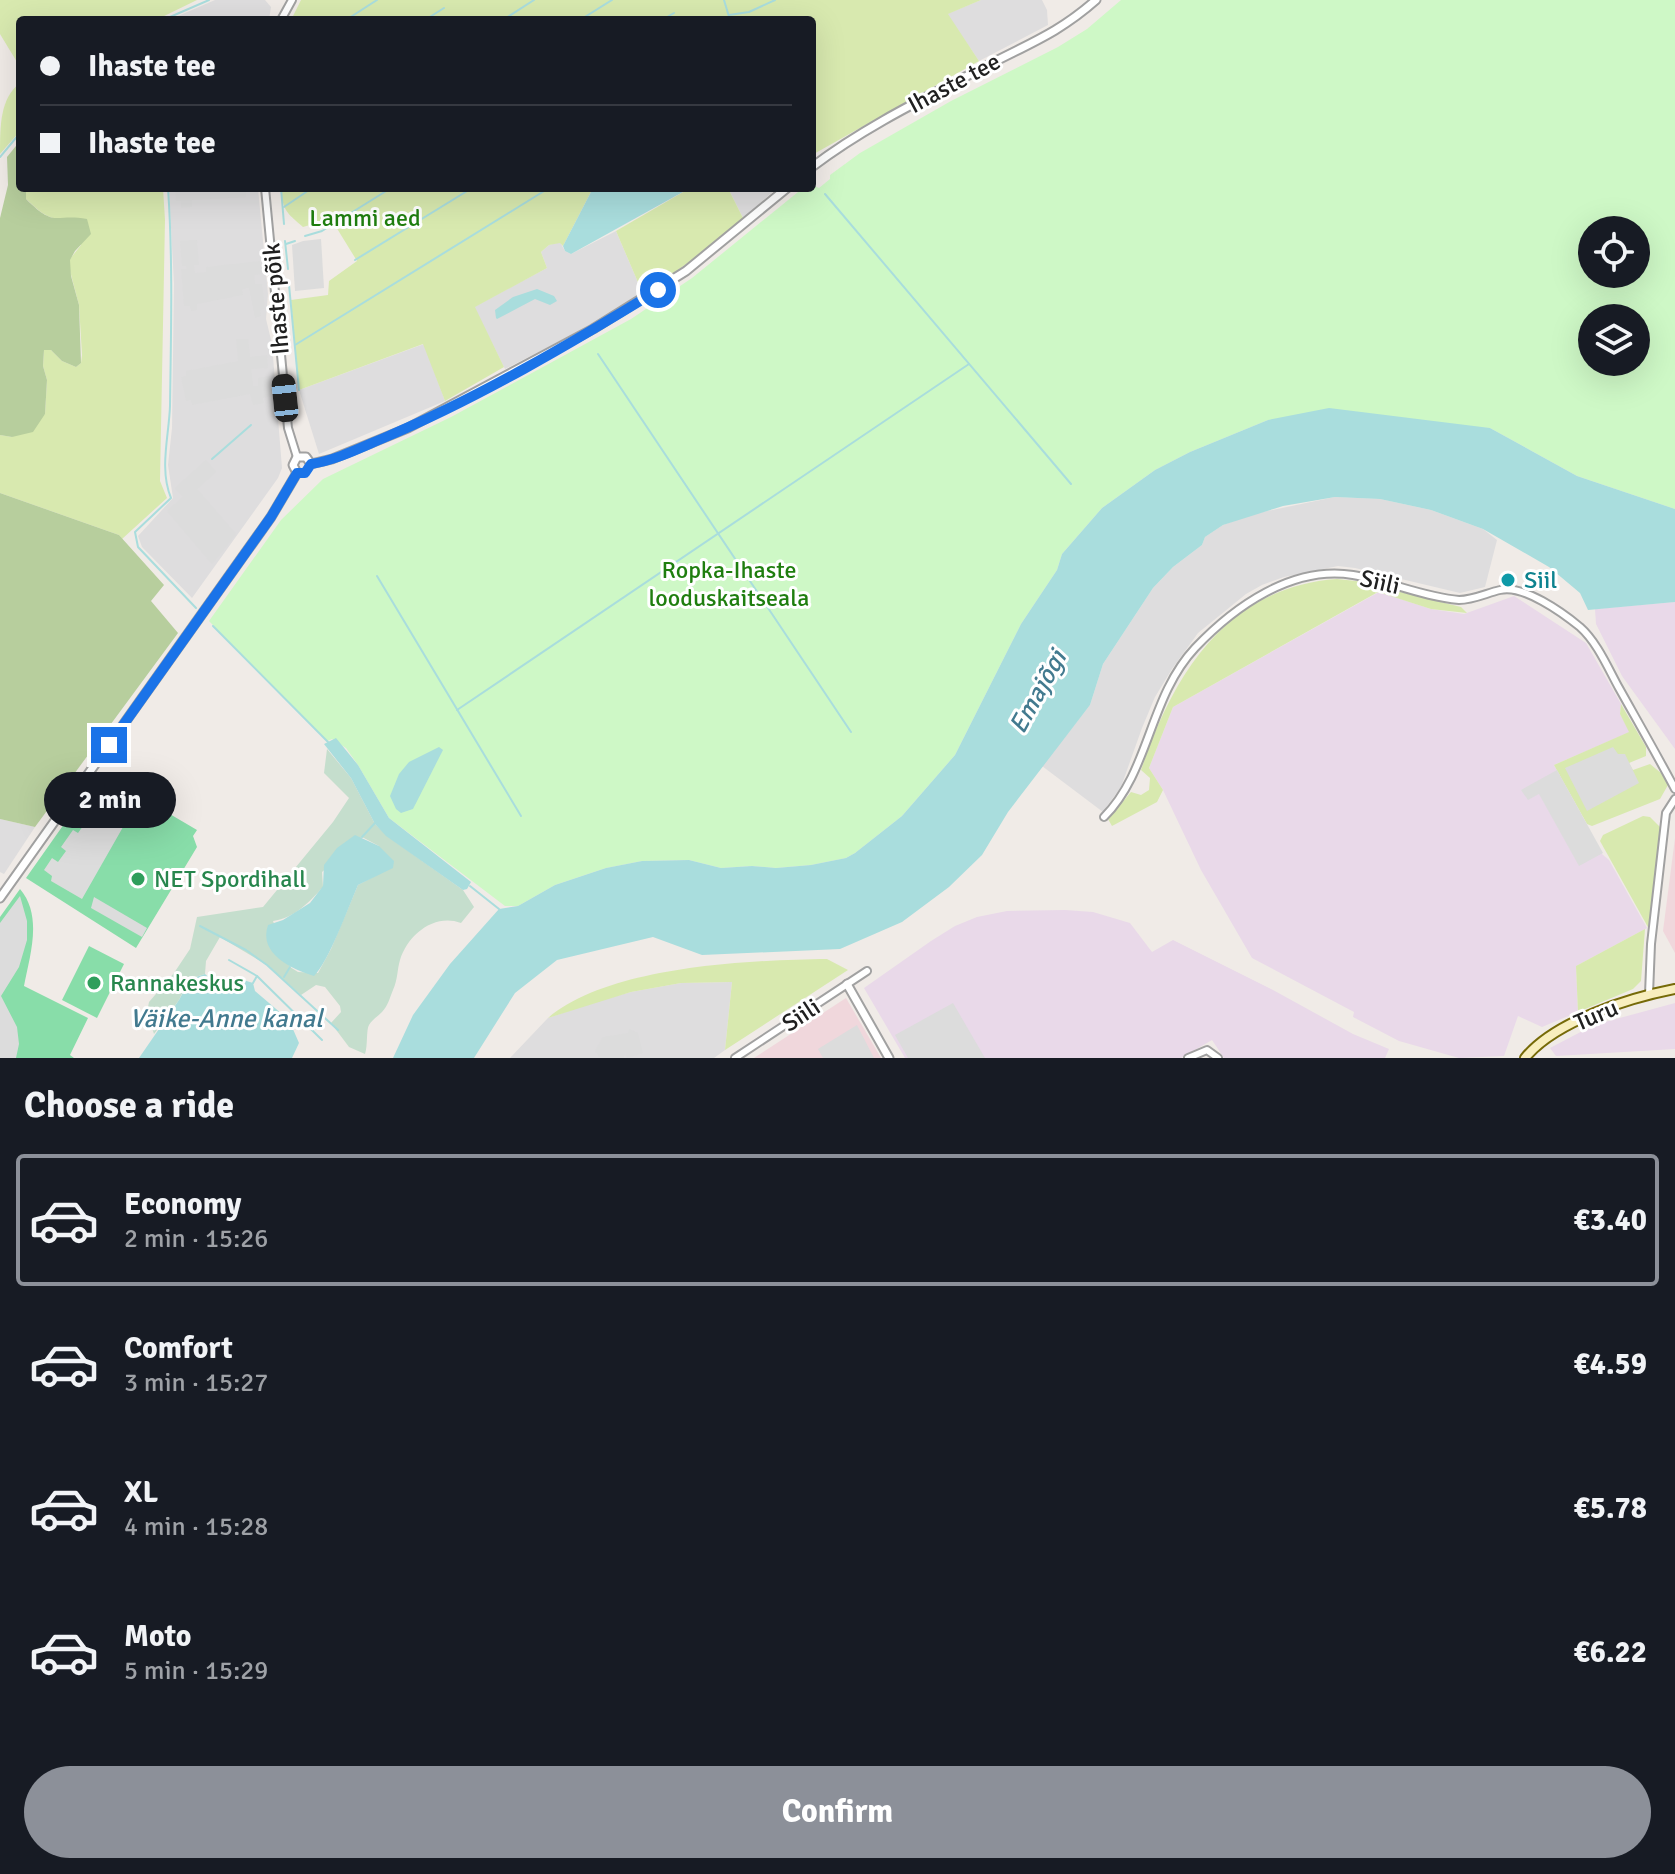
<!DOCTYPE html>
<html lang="en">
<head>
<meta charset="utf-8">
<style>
  :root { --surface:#171b24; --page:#20242c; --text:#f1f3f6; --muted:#9ea1a6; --line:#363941; --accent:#8c9099 }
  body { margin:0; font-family:Signika,sans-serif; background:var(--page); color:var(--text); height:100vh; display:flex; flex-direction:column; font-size:30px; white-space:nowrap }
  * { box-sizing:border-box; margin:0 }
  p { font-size:26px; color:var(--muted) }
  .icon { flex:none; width:44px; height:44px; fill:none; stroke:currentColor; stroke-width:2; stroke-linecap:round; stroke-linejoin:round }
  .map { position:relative; height:1058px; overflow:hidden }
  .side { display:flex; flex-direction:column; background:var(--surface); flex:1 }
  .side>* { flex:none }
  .top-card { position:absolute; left:16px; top:16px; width:800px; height:176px; border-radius:8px; box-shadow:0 8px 32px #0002; display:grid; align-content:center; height:176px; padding:0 24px; background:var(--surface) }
  .buttons { position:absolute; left:1578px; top:216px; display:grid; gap:16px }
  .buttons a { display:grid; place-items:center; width:72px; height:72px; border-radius:50%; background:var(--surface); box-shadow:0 8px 32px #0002; font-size:40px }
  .end { position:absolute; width:36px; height:36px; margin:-18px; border:10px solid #1a73e8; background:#fff; box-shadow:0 0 0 4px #fff }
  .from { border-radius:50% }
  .bubble { position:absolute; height:56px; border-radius:28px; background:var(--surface); box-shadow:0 8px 32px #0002; font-size:26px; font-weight:700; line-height:56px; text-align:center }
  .car { position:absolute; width:24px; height:48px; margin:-24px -12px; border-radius:10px; box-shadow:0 0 6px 2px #0007; background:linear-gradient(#222 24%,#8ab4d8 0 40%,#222 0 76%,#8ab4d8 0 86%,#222 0) }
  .top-card b { display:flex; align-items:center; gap:28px; height:76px; font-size:30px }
  .top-card b+b { border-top:2px solid var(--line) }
  .top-card i { width:20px; height:20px; background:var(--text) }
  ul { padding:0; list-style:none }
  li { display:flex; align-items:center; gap:24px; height:132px; margin:0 16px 12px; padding:0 8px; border:4px solid transparent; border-radius:8px }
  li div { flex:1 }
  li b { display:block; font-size:30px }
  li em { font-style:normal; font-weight:700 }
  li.active { border-color:var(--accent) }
  li>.icon { width:72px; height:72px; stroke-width:1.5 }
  h2 { padding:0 24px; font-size:36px; line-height:96px }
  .primary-button { display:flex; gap:16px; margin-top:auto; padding:16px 24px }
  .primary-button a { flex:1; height:92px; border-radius:48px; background:var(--accent); color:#fff; font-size:32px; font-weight:700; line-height:92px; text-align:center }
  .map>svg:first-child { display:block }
  .residential { fill:#deddde }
  .commercial { fill:#f0d7dc }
  .industrial { fill:#e9d9e9 }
  .grass { fill:#d8e9af }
  .forest { fill:#b7ce9d }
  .wetland { fill:#c5decd; fill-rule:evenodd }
  .park { fill:#cef8c6; fill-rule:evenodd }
  .pitch { fill:#88dda9 }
  .parking { fill:#dcdcdc }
  .water { fill:#a9dddd }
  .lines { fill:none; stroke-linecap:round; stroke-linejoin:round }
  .stream { stroke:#a9dddd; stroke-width:2 }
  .minor-casing { stroke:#a1a1a1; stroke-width:10 }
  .tertiary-casing { stroke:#a1a1a1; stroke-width:11 }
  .secondary-casing { stroke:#766a08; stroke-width:12 }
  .minor { stroke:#fff; stroke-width:6 }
  .tertiary { stroke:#fff; stroke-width:7 }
  .secondary { stroke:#f8eebe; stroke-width:8 }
  .route { stroke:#1a73e8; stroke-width:10 }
  .culture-dot { fill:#0f9aa8; stroke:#fff; stroke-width:3 }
  .leisure-dot { fill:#2e9e5b; stroke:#fff; stroke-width:3 }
  .labels { text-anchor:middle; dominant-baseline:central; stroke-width:6; stroke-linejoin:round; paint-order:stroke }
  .street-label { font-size:24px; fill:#202020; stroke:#fff }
  .park-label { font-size:24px; fill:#1f7e0f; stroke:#fff }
  .culture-label { font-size:24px; fill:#0d838f; stroke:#fff; text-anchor:start }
  .leisure-label { font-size:24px; fill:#27864d; stroke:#fff; text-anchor:start }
  .water-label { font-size:26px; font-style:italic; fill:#427a8f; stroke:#fff }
</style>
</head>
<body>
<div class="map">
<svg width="1675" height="1058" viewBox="0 0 1675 1058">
  <rect width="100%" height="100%" fill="#f0ebe7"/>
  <g class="residential">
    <polygon points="215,0 265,0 271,7 269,20 169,20"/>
    <polygon points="981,0 1042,0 1047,10 1048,25 979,61 947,14"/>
    <polygon points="169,188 258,188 268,294 266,319 272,344 282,468 278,478 192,598 142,547 138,536 173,498 168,465 172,428 174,284"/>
    <polygon points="728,188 777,188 743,218"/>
    <polygon points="616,231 643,294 599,321 505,369 474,307 547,268 541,252 549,245 560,242 565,251 571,254"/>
    <polygon points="424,344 445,401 319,454 299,390"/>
    <polygon points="1335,497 1380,499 1431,510 1483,529 1497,540 1485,587 1460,593 1355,568 1338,566 1284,577 1262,585 1246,594 1198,633 1172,669 1155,697 1142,728 1121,787 1103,812 1042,766 1090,705 1103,664 1153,588 1173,567 1202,545 1205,537 1223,525 1253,514"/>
    <polygon points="0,819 35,827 4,874 0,872"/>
    <polygon points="732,982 725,1050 714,1058 510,1058 548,1018 591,1003 631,992 681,983"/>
  </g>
  <g class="commercial">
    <polygon points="1675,838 1675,953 1663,931"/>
    <polygon points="846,998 881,1058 754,1058"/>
  </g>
  <g class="industrial">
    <polygon points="1379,592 1431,609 1464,614 1514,596 1586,643 1621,704 1620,714 1630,732 1554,765 1602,854 1609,860 1647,928 1576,966 1578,1012 1542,1027 1518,1016 1504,1056 1459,1058 1399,1041 1353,1017 1354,1012 1252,958 1201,870 1163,790 1149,768 1173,707"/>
    <polygon points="1675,602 1675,749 1622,676 1596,624 1595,609"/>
    <polygon points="1065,910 1093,912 1130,923 1152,952 1173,940 1273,990 1353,1034 1389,1049 1385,1058 1224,1058 1212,1040 1181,1058 905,1058 864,988 931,941 955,926 977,917 1007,911"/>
    <polygon points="1675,1003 1675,1049 1556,1056 1550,1048 1594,1025"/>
  </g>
  <g class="grass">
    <polygon points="0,0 197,0 156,20 20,20 20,67 0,34"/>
    <polygon points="301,0 981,0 948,14 979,61 812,155 812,20 291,20"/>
    <path d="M20,83V131L0,154C0,126 0,98 20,83Z"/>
    <path d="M26,188H163L165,220L160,481L167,498L122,539L119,535L0,493V435L12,437L45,414L47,380L43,366L44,350H51L62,361L76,367L81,363L82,355L79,305L70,271V259L81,245L64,219C47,220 38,210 26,199Z"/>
    <path d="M281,188H593L563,246L560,243L549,245L541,252L547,268L475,307L504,367L445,401L423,344L299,390L291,300L328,295L329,281L357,261L333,222H320L303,227C286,212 283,211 281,188Z"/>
    <polygon points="690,188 728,188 743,218 702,253 643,294 616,231"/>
    <path d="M1337,579L1356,581L1461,607L1467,613L1431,609L1378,592L1173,707L1149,768L1163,790L1157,802L1112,826L1108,819L1131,792L1141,795L1149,790L1150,778L1141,770C1173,675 1226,587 1337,579Z"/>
    <polygon points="1621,704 1646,747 1646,756 1629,763 1633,770 1650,764 1661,773 1668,785 1660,799 1592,826 1587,824 1554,765 1629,732 1620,714"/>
    <polygon points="1643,816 1650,817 1660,827 1649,929 1600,841 1603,835"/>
    <polygon points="1645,929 1641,981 1633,989 1578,1012 1576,966"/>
    <path d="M827,959L848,970L725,1050L732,982L681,983L631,992L548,1018C609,966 749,960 827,959Z"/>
  </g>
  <g class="forest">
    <path d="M20,141V188H26V199C56,229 54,213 87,219L91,234L75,251L70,260L71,276L79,305L81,363L76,367L62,361L51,350H44L43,366L47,380L45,414L33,432L12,437L0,435V218L8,185L7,157Z"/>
    <polygon points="0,493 119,535 164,585 151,601 178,633 35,827 0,819"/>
  </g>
  <path class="wetland" d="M327,749L351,778L375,824L387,836L463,890L474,907L461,923C435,913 408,934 400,960C397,970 398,979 393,990C390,997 388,1006 382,1012C378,1016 372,1020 369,1025C366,1030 368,1045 365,1054L349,1047L331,1023L341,1012L340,1006L325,987L316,985L301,995L267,965L220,937L206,961L205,974L189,979L179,1000L154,1034L147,1012L149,1002L174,973L190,949L197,917L263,907L333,822L349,798L324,773ZM362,837L379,846V874L358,885L331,949L318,973L298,972L290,967L273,921C295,918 309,902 323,887L322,872Z"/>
  <path class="park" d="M1121,0H1675V509L1577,476L1490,428L1268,420L1190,452L1155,470L1102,508L1062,554L1057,570L1021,624L955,755L902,816L855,853L846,858L811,865L776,868L752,866L721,868L689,860L642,861L606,868L555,885L518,906H505L389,818L358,765L346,748L332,739L327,741L209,621L281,520L323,479L451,417L631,319L692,278L803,188H812V185L819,188L830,179V175L860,153L951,101L1058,47L1087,29ZM1592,230H1636V274H1592ZM1592,318H1636V362H1592Z"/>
  <g class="pitch">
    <polygon points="100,773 197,830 193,836 197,847 136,948 26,878"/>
    <path d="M20,889C43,916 30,955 24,986L88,1018L70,1055L74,1058H0V917Z"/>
    <polygon points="89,946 124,964 97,1018 62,1000"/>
  </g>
  <g class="parking">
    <polygon points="175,188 246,188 246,197 192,200 192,207 181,208 181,201 176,201"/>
    <polygon points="321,239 324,288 295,291 292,245 303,241"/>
    <polygon points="197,240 199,265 194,265 195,273 206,272 206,267 260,261 262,274 254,275 255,284 262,284 265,309 260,310 261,316 255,318 249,288 242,289 243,295 197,304 197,310 191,311 190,306 184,306 181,269 187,269 186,266 182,266 180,241"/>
    <polygon points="236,339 248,339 250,357 267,355 268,368 251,369 253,386 258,386 258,378 270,376 271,396 263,398 264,403 253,405 250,394 192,405 191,400 186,401 181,377 186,376 186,371 238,361"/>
    <polygon points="206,460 216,472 197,489 236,534 212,564 167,511 183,497 175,488"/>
    <polygon points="1613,747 1618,754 1625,754 1639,783 1587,811 1565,768"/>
    <polygon points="1557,770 1603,853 1579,866 1539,794 1528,800 1521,790"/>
    <polygon points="114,783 139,799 82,899 51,881 52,876 44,870 52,858 58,862 66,851 61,847 73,830 78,833 83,826 78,822 87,810 93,813 102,801 97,797 105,785 111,788"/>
    <polygon points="20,896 27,921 27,940 19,967 1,996 17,1027 19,1044 16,1058 0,1058 0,923"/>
    <polygon points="94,897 147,928 142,937 91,908"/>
    <polygon points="953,1003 985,1058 908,1058 895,1035"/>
    <polygon points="857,1025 874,1058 823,1058 818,1049"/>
    <polygon points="629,1029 638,1033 643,1053 627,1058 625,1053 624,1058 600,1058 595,1051 603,1037 628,1033"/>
  </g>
  <g class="water">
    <polygon points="593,188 690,188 571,254 565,251 563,246"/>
    <polygon points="537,289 554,296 557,301 550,305 535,299 497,319 496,318 495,310 513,297"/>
    <polygon points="1329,408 1490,428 1577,476 1675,509 1675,602 1588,610 1580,593 1549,567 1483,529 1431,510 1380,499 1335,497 1283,506 1223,525 1205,537 1202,545 1173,567 1153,588 1103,664 1090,705 1008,812 982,855 949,887 902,922 840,949 702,955 653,937 557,960 515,993 474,1058 393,1058 413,1015 450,964 499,909 518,906 555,885 606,868 642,861 689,860 721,868 752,866 776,868 811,865 846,858 855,853 902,816 955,755 1021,624 1057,570 1062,554 1102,508 1155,470 1190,452 1268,420"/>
    <polygon points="336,738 358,765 389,818 471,882 467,889 463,890 386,836 375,824 351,778 324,744"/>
    <polygon points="439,747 443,750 413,809 401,813 396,809 390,796 399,774 409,762"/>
    <path d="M355,835L379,846L394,861L393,868L358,885C348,908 329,961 314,976C292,969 258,954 268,925L283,920L310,903L323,886L324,865L337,848Z"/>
    <polygon points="205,974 213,981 237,978 253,983 255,991 289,1020 299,1043 292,1058 139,1058 179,1000 190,979"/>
  </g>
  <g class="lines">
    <g class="stream">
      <polyline points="724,0 730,20"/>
      <polyline points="729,15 749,12 775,0"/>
      <polyline points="163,20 209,0"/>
      <polyline points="346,20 377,0"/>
      <polyline points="425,20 444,8"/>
      <polyline points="503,20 534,0"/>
      <polyline points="580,20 612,0"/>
      <polyline points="662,20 674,13"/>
      <polyline points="0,157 20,133"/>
      <path d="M168,188C173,261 171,333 170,406C169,436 159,469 171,498L135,532L138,547L196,608"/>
      <polyline points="281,188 284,224"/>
      <polyline points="825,194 1071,484"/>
      <polyline points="284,207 312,188"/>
      <polyline points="305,236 322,231 391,188"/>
      <polyline points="285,241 288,269"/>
      <polyline points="286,244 295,241"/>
      <polyline points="355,260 472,188"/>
      <polyline points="289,285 299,390"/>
      <polyline points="295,345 549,188"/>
      <polyline points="598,354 851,732"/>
      <polyline points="212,459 251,425"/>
      <polyline points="377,576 521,816"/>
      <polyline points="213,626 328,742"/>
      <polyline points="457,710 969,364"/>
      <polyline points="362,837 375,823"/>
      <polyline points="470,886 499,909"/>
      <polyline points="200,926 246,950 267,965 338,1030"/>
      <polyline points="229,960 257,976 253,983"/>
      <polyline points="257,976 322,1040"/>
      <polyline points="284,977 290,967"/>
    </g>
    <defs>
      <g id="minor">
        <polyline points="281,20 292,0"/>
        <polyline points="265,188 288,428 297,457"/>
        <path d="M1104,817C1150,771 1149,697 1195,648C1234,607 1292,565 1353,575C1389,581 1423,597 1459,600C1473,600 1487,593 1500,590C1523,584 1563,613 1580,627C1597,642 1608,668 1619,688C1638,722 1657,755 1675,789"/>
        <polyline points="1649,994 1651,944 1666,813 1675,799"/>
        <polyline points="735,1058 867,971"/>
        <polyline points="1188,1058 1207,1050 1218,1058"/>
      </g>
      <g id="tertiary">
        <path d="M812,167C867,125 931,95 992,63C1033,42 1061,31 1096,0"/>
        <polyline points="311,464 332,459 408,428 593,329 686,271 787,188"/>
        <polyline points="297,473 293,465 297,457 306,457 311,464"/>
        <polyline points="0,898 271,517 297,473"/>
        <polyline points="847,984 889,1058"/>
      </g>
      <path id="secondary" d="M1525,1058C1555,1021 1629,998 1675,989"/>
    </defs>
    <use href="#minor" class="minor-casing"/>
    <use href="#tertiary" class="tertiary-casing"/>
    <use href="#secondary" class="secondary-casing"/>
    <use href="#minor" class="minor"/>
    <use href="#tertiary" class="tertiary"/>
    <use href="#secondary" class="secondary"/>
  </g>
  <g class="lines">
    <path class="route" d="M109,745L271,517L297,473H305L311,464C337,460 362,447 386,437C478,398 572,343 658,290"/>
  </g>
  <circle class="culture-dot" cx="1508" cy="580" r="8"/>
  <g class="leisure-dot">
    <circle cx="138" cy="879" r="8"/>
    <circle cx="94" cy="983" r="8"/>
  </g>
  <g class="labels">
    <g class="street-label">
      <text transform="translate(954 83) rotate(-28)">Ihaste tee</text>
      <text transform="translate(276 299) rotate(-95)">Ihaste põik</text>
      <text transform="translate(1380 582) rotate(13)">Siili</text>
      <text transform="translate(801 1015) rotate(-33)">Siili</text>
      <text transform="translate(1596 1015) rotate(-23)">Turu</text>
    </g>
    <g class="park-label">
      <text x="365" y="218">Lammi aed</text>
      <text x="729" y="570">Ropka-Ihaste<tspan x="729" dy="28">looduskaitseala</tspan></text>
    </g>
    <g class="culture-label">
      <text x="1524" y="580">Siil</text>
    </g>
    <g class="leisure-label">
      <text x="154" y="879">NET Spordihall</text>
      <text x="110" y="983">Rannakeskus</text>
    </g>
    <g class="water-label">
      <text transform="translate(1038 692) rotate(-61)">Emajõgi</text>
      <text x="226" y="1019">Väike-Anne kanal</text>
    </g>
  </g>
</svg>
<div class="buttons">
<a><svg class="icon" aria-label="locate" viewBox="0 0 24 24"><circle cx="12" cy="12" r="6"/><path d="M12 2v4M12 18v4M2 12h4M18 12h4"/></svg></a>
<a><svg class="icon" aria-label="layers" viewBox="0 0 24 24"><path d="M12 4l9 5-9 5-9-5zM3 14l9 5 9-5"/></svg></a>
</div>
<i class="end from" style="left:658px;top:290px"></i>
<i class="end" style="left:109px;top:745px"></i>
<div class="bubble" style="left:44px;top:772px;width:132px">2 min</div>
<i class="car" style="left:285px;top:398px;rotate:354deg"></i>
<div class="top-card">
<b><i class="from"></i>Ihaste tee</b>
<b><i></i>Ihaste tee</b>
</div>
</div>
<section class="side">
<h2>Choose a ride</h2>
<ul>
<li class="active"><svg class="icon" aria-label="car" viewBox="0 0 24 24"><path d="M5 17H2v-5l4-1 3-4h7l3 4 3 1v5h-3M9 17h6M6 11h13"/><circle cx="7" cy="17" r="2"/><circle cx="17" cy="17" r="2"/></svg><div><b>Economy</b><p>2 min · 15:26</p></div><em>€3.40</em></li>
<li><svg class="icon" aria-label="car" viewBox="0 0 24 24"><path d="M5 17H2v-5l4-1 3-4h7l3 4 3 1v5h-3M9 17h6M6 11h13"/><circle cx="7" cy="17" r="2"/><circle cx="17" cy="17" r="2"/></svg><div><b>Comfort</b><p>3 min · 15:27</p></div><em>€4.59</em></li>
<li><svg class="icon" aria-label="car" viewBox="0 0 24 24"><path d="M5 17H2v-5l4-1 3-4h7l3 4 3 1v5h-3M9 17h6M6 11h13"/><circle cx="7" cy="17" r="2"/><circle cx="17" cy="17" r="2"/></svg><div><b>XL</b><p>4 min · 15:28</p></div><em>€5.78</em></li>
<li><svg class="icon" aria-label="car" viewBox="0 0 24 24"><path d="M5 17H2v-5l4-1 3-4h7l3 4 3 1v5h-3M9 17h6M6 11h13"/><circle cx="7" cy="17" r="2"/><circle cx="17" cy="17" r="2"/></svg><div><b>Moto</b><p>5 min · 15:29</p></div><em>€6.22</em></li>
</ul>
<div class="primary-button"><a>Confirm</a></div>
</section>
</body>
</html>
